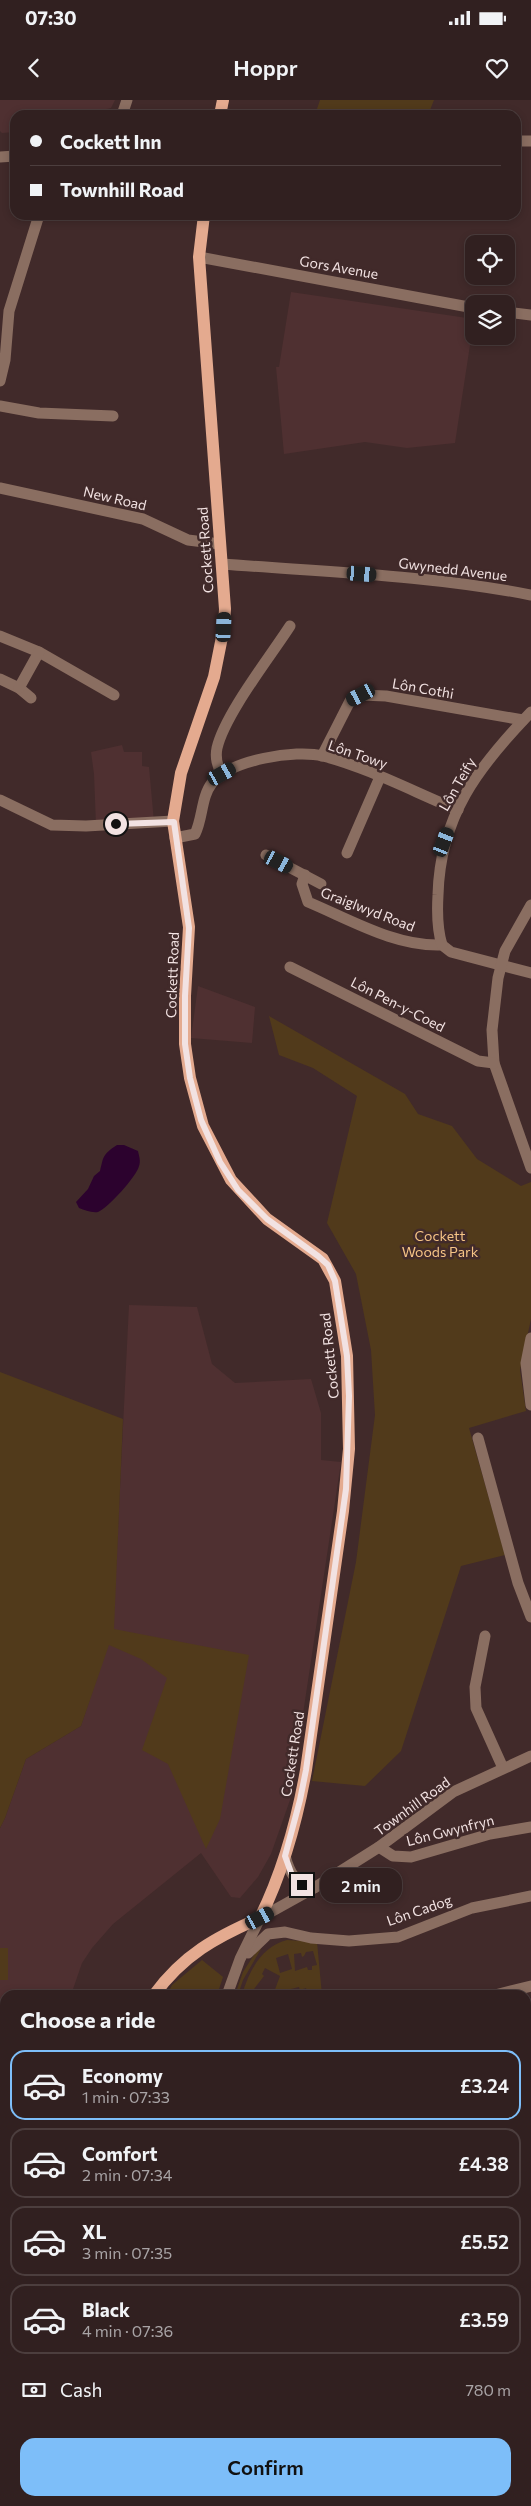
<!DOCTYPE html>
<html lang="en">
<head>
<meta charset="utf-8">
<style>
  :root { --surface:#312020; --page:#392829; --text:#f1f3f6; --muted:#a8a3a5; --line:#4c3e3e; --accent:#7dbef9 }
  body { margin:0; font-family:Commissioner,sans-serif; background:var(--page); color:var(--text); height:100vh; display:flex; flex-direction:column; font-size:19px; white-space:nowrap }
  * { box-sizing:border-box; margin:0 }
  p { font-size:16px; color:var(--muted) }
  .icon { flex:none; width:28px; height:28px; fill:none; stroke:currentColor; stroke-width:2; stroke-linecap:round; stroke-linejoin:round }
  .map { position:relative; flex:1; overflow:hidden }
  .details { position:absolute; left:0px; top:1890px; width:531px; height:516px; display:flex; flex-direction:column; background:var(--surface); border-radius:15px 15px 0 0; box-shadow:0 2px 8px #0003,0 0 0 1px var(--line) }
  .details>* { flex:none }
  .top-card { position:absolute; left:10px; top:10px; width:511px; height:110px; border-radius:15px; box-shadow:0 2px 8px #0003,0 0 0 1px var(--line); display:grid; align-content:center; height:110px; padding:0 20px; background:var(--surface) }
  .tools { position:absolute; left:465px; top:135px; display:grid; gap:10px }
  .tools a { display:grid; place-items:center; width:50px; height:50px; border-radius:10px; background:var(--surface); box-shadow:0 2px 8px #0003,0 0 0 1px var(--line); font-size:25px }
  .end { position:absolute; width:22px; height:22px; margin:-11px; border:6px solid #f2e2e2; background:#111; box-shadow:0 0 0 2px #111 }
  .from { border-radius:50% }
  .bubble { position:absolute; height:35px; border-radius:15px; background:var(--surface); box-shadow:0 2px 8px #0003,0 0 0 1px var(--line); font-size:16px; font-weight:600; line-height:35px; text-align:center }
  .car { position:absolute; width:15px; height:30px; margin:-15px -8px; border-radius:6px; box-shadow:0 0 4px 1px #0007; background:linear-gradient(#222 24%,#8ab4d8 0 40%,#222 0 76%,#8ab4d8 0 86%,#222 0) }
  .top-card b { display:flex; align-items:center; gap:18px; height:48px; font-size:19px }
  .top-card b+b { border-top:1px solid var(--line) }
  .top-card i { width:12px; height:12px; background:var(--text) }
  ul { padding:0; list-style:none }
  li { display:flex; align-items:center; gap:15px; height:70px; margin:0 10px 8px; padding:0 10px; border:2px solid var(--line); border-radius:15px }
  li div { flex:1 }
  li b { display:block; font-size:19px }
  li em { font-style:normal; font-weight:600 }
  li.on { border-color:var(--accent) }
  li>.icon { width:45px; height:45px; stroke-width:1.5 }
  h2 { padding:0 20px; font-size:22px; line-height:60px }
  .pay { display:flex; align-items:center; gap:12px; height:55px; padding:0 20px; font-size:19px }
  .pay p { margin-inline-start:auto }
  .action { display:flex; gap:10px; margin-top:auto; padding:10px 20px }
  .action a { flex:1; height:58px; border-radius:15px; background:var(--accent); color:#111; font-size:20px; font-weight:600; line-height:58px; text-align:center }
  .status { display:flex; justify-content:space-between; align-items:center; height:35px; padding:0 25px; background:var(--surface); direction:ltr }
  .status svg { height:14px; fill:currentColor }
  header { display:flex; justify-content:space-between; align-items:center; height:65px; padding:0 20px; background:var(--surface); font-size:22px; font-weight:600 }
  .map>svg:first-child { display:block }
  .built { fill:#4f3031 }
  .green { fill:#513a1b; fill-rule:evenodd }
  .water { fill:#2c022e }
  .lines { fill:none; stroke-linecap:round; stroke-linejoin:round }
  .minor { stroke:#8a6e61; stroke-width:11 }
  .major { stroke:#e4aa8f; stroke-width:12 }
  .route { stroke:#f2e2e2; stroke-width:6 }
  .labels { text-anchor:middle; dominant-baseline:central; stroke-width:5; stroke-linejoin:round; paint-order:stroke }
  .street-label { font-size:14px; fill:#f2e2e2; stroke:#412a2a }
  .park-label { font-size:14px; fill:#f6c486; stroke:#412a2a }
</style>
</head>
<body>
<div class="status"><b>07:30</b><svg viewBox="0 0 49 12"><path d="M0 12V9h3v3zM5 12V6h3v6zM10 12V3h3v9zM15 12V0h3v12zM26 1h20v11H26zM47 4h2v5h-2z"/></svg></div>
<header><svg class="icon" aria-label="back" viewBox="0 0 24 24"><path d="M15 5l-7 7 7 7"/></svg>Hoppr<svg class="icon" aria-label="heart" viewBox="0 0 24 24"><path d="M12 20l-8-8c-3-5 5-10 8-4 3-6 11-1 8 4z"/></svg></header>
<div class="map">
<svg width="531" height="2406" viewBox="0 0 531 2406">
  <rect width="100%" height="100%" fill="#412a2a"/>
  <g class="built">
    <polygon points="0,0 115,0 111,8 81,15 15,15 15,32 2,33 0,31"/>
    <polygon points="291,192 474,219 455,343 407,348 365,342 284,354 276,267 279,267"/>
    <polygon points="122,645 124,652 142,652 142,666 149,667 154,722 96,725 94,674 91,652"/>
    <polygon points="198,886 255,907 252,943 191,938"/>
    <polygon points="129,1205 197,1207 212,1264 235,1283 311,1279 321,1313 321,1360 341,1362 290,1700 271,1754 258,1777 240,1798 231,1797 201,1753 113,1824 92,1848 82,1863 71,1895 5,1895 5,1967 0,1967 0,1728 5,1718 26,1659 81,1626 113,1530"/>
  </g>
  <g class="green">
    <polygon points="320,0 434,0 428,15 315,15"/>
    <polygon points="269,916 405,994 418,1014 452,1026 477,1059 521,1086 531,1082 531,1219 520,1270 526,1311 469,1328 505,1455 461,1466 401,1651 365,1686 312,1681 356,1462 375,1315 371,1250 356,1174 327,1123 357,996 313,968 279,955"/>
    <polygon points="0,1272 123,1319 114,1529 249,1555 220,1719 206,1749 168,1664 142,1650 167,1578 141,1559 109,1545 81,1626 26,1659 5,1718 0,1728"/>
    <path d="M287,1840L317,1842L322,1895H308L306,1888L300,1890L299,1887L291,1889L293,1892L289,1895H273L280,1876L265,1868L262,1874L264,1876L254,1889L260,1895H242C249,1871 261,1847 287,1840ZM313,1851L317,1865L312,1866V1870H308L307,1867L295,1871L294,1854L301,1853L302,1857L304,1856L306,1852ZM288,1854L292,1869L280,1873L276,1858Z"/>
    <polygon points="259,1847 261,1849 243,1880 238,1895 235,1895 243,1872"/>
    <rect x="0" y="1848" width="8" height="32"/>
    <polygon points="202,1860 223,1877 217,1895 167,1895 172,1885"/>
  </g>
  <path class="water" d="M117,1045H124L138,1051C139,1056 141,1061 139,1066C137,1076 107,1109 98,1112C91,1113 85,1110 79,1108L76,1102L88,1089L94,1076L100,1071C104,1056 102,1055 117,1045Z"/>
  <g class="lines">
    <g class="minor">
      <polyline points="122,15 127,0"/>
      <polyline points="516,41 531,41"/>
      <polyline points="0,57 15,56"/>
      <polyline points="199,157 474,208"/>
      <polyline points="506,212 531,215"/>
      <polyline points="0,281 5,260 9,211 39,115"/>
      <polyline points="0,306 39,313 113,316"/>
      <polyline points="0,388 143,419 188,440 220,444"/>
      <path d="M222,464C325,472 429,475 531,495"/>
      <polyline points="0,536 39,552 114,595"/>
      <polyline points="0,579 19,588 31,598"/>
      <polyline points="19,588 39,552"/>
      <polyline points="322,656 350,601 361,595 386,596 523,620"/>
      <path d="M222,674C217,666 215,658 217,648C225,614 270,557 290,526"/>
      <polyline points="0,700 52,725 86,726 173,721"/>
      <path d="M175,738L195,734C203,718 201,697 212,683C231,660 295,649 323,656C369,668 414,692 458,710"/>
      <polyline points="347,753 380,677"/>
      <polyline points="266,755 321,784"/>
      <path d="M305,775L302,784L308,802C351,820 396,847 442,845L451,852L531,873"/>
      <polyline points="531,805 505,851 498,878 492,930 494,963 531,1068"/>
      <path d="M442,845C437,829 437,812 438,795C440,716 478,667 531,612"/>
      <polyline points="290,867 478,961 494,963"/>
      <polyline points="531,1238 526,1263 531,1305"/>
      <polyline points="478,1338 518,1483 531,1517"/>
      <polyline points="485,1536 475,1587 476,1608 503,1668"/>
      <polyline points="379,1747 393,1756 411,1757 490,1734 531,1727"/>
      <path d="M285,1756C290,1774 295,1783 314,1788"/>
      <polyline points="248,1853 268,1834 285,1832 311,1838 349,1841 398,1837 472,1808 531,1796"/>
      <polyline points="227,1895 240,1859 260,1818 314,1788 379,1747 453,1692 531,1656"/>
      <polyline points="495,1895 531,1886"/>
      <polyline points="526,1968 531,1968"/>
      <polyline points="0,1983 5,1983"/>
      <polyline points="526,2103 531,2102"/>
      <polyline points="526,2191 531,2203"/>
      <polyline points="526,2309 531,2308"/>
      <polyline points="384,2401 384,2406"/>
      <polyline points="152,2406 153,2401"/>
    </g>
    <g class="major">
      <polyline points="220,15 223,0"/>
      <path d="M154,1895C183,1855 216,1837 260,1818C283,1771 297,1721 306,1670L343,1411L349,1349L347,1256L335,1181L323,1159L267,1119L231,1080L203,1026L190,978L185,944V896L189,827L173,721L181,673L214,577L224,527L225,509L199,157L204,115"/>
      <polyline points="0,2228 5,2216"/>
    </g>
  </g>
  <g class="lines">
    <polyline class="route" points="116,724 174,722 189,828 185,896 185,944 190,978 201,1020 220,1062 238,1090 267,1119 318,1156 328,1165 335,1181 347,1256 349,1296 346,1389 306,1670 300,1700 285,1756 293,1778 302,1785"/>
  </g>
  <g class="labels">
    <g class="street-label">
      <text transform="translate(339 167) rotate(10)">Gors Avenue</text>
      <text transform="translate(115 398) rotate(13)">New Road</text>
      <text transform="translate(205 450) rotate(-94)">Cockett Road</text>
      <text transform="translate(453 469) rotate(7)">Gwynedd Avenue</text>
      <text transform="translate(423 588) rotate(10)">Lôn Cothi</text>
      <text transform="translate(358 654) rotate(19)">Lôn Towy</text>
      <text transform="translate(457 684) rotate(-60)">Lôn Teify</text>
      <text transform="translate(368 809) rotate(21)">Graiglwyd Road</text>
      <text transform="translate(172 875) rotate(-88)">Cockett Road</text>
      <text transform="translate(398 904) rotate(27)">Lôn Pen-y-Coed</text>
      <text transform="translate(329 1256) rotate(-96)">Cockett Road</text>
      <text transform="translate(292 1654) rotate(-81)">Cockett Road</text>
      <text transform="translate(412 1706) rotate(-36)">Townhill Road</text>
      <text transform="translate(450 1730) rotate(-14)">Lôn Gwynfryn</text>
      <text transform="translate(419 1810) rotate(-19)">Lôn Cadog</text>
    </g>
    <g class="park-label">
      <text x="440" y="1135">Cockett<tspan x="440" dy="16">Woods Park</tspan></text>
    </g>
  </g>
</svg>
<div class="tools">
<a><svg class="icon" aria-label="locate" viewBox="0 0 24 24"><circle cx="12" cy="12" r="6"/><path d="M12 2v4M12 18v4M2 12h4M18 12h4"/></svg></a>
<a><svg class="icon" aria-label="layers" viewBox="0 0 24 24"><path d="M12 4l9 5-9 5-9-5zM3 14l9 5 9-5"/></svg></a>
</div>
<i class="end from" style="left:116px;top:724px"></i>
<i class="end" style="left:302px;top:1785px"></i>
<div class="bubble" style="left:320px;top:1768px;width:82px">2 min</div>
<i class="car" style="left:362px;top:474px;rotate:94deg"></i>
<i class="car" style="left:224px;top:527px;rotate:3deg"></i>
<i class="car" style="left:361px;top:595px;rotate:243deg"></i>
<i class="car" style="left:222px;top:674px;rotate:61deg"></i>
<i class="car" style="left:444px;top:742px;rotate:21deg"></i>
<i class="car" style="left:279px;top:762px;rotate:118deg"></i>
<i class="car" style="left:260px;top:1818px;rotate:62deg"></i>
<div class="top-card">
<b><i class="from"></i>Cockett Inn</b>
<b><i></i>Townhill Road</b>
</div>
<section class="details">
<h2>Choose a ride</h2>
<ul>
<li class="on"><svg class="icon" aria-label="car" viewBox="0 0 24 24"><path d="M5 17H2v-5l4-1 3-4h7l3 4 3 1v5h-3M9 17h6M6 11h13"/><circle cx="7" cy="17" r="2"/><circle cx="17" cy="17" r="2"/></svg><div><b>Economy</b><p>1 min · 07:33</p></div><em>£3.24</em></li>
<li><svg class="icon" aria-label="car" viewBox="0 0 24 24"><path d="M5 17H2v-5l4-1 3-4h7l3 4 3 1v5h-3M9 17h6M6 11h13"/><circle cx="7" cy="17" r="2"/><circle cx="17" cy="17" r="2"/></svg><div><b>Comfort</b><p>2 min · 07:34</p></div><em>£4.38</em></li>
<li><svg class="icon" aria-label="car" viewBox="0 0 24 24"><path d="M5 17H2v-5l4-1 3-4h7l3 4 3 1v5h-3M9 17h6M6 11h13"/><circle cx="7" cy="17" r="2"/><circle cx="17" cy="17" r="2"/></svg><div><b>XL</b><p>3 min · 07:35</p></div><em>£5.52</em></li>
<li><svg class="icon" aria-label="car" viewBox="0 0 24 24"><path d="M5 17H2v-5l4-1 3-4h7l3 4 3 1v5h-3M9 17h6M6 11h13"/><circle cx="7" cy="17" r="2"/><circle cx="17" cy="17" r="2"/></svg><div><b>Black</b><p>4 min · 07:36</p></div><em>£3.59</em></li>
</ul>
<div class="pay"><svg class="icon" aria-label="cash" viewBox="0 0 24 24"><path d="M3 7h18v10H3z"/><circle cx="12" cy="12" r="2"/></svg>Cash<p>780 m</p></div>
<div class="action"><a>Confirm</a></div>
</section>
</div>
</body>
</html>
